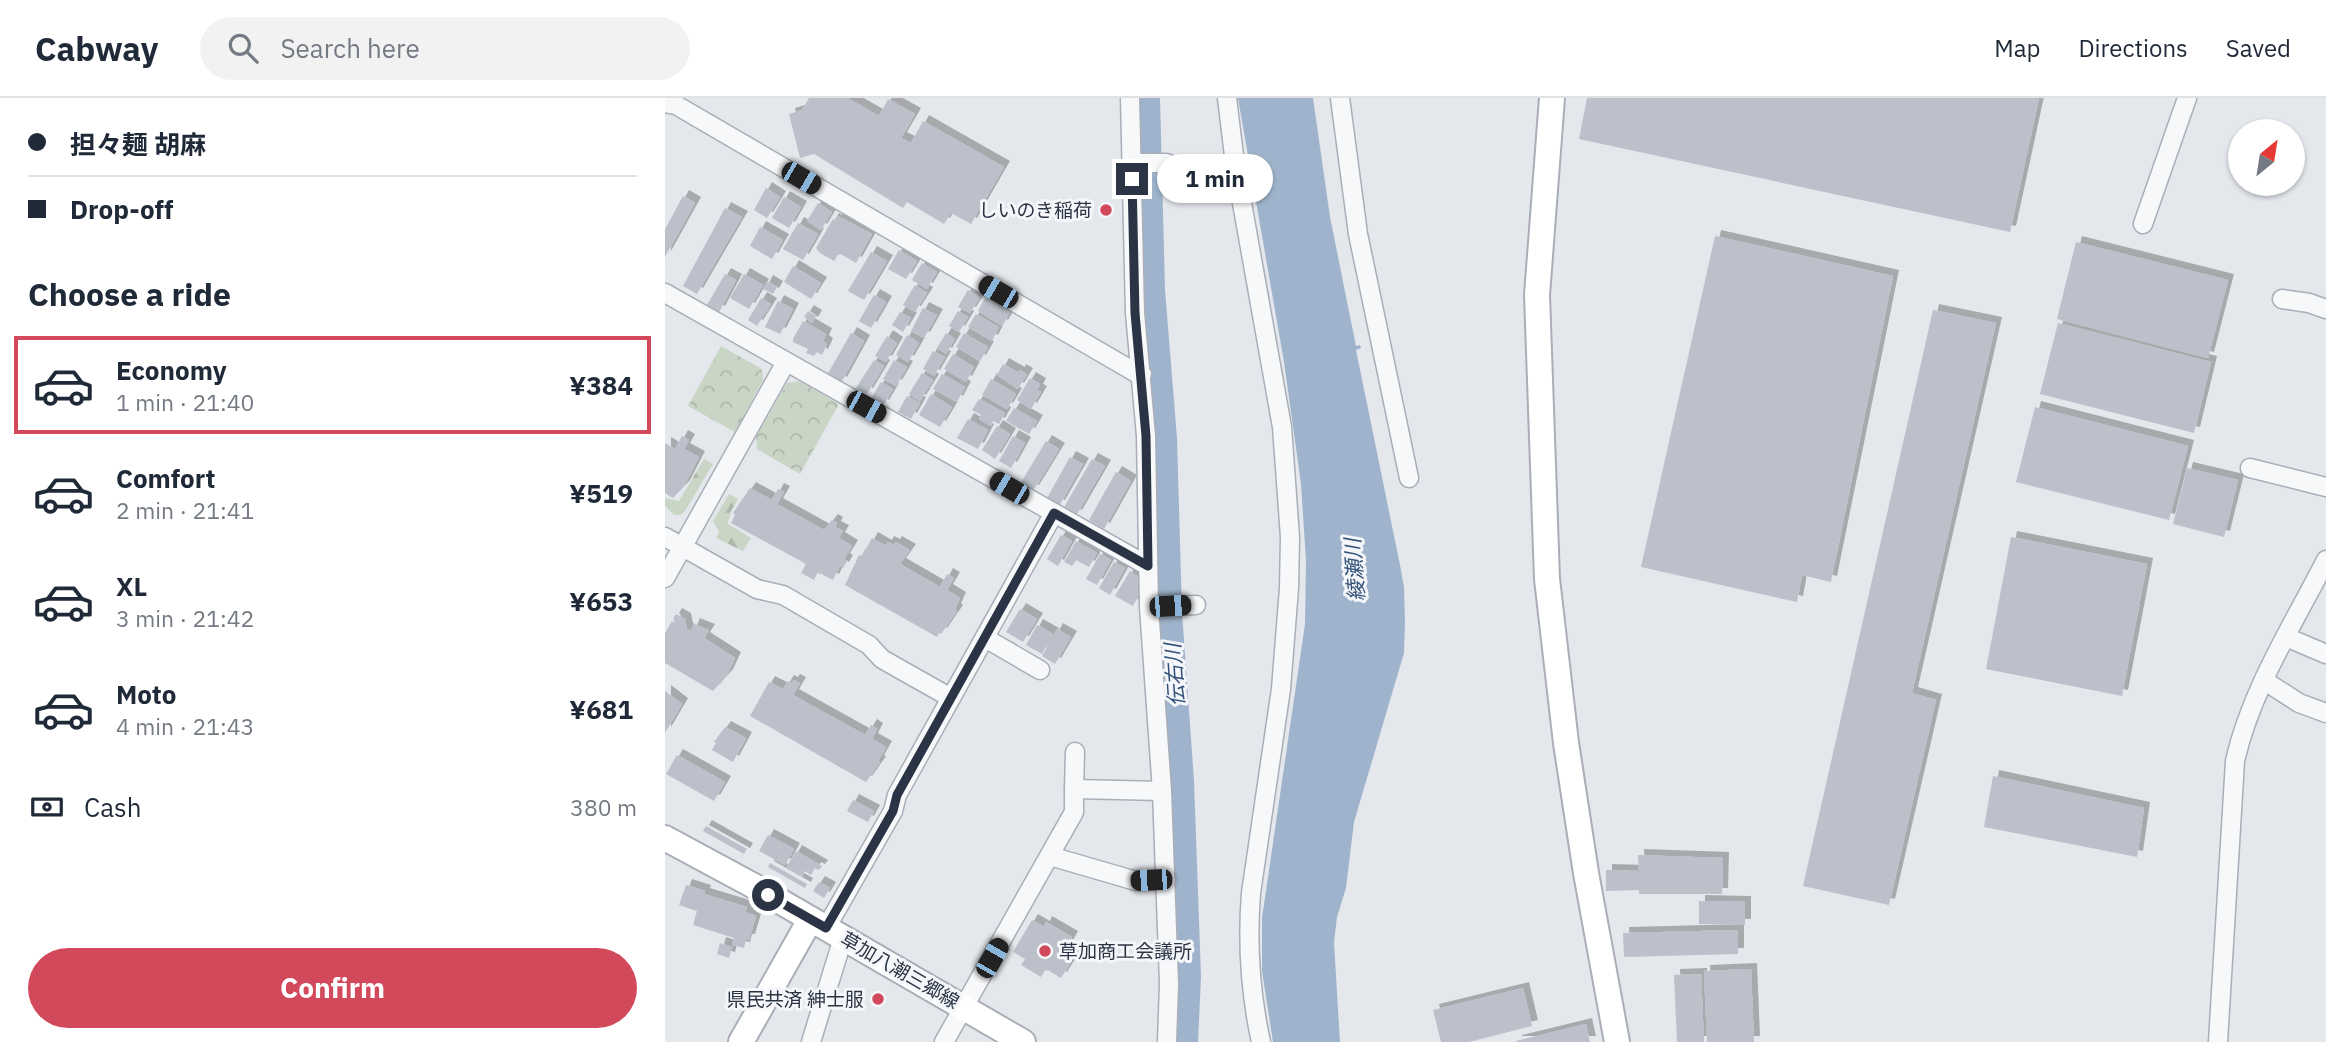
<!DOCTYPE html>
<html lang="en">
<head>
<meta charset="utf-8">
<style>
  :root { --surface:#fff; --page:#f2f2f3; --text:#1f2937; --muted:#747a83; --line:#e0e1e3; --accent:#d1495b }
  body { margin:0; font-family:"IBM Plex Sans","Noto Sans JP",sans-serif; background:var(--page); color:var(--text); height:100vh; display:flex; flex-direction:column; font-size:26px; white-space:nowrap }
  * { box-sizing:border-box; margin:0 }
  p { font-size:23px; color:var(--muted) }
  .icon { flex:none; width:38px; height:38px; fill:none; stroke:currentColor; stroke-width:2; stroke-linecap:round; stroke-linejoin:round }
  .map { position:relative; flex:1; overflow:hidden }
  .panel { display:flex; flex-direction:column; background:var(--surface); width:665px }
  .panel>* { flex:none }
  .guide { display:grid; align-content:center; height:154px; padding:0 28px; background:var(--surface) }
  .needle { width:46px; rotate:30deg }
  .buttons { position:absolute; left:1563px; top:21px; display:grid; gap:14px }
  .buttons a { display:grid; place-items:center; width:77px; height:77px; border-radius:50%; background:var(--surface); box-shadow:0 2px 5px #0004; font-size:35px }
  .end { position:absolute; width:32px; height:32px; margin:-16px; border:9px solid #2b3445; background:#fff; box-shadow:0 0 0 4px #fff }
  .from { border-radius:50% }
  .bubble { position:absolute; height:49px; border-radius:24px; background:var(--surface); box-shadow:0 2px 5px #0004; font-size:23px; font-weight:700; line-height:49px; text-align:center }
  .car { position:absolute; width:21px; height:42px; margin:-21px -10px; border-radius:9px; box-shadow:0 0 5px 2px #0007; background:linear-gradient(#222 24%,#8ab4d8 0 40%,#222 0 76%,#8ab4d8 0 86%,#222 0) }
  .guide b { display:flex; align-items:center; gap:24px; height:66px; font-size:26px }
  .guide b+b { border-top:2px solid var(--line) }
  .guide i { width:18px; height:18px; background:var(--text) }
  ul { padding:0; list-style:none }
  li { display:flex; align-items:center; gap:21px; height:98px; margin:0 14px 10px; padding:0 14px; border:4px solid transparent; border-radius:0px }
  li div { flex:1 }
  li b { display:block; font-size:26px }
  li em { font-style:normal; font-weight:700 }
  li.on { border-color:var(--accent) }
  li>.icon { width:63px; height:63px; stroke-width:1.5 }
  h2 { padding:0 28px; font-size:32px; line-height:84px }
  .pay { display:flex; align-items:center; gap:18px; height:77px; padding:0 28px; font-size:26px }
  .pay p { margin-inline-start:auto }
  .primary-button { display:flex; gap:14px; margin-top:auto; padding:14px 28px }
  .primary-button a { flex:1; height:80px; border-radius:42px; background:var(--accent); color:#fff; font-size:28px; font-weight:700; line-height:80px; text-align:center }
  header { display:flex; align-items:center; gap:42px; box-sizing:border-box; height:98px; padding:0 35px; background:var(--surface); border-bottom:2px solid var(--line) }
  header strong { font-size:33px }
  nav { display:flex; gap:38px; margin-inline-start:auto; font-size:24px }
  .search { width:490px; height:63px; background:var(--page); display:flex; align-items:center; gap:18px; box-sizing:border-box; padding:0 24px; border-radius:38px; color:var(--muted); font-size:26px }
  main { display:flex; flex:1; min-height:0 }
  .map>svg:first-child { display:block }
  .forest { fill:url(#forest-firs) }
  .park { fill:url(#park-crowns) }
  .water { fill:#9fb4cc }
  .building { fill:#bbc0ca; filter:url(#shadow) }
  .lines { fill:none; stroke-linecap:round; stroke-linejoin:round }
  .street-casing { stroke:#a9aeb7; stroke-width:21 }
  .secondary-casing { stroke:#a9aeb7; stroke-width:28 }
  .street { stroke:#f7f8fa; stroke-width:18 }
  .secondary { stroke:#fff; stroke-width:24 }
  .route { stroke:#2b3445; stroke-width:9 }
  .poi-dot { fill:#d1495b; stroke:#f4f6f9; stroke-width:2.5 }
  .labels { text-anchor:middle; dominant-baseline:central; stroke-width:6; stroke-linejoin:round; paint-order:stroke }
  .poi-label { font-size:19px; fill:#2b3445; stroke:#f4f6f9; text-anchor:end }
  .street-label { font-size:19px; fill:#2b3445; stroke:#f4f6f9 }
  .water-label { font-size:21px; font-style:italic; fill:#34527a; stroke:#f4f6f9 }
</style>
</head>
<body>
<header>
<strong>Cabway</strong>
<div class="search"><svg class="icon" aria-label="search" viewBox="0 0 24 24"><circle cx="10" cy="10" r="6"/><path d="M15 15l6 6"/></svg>Search here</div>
<nav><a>Map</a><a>Directions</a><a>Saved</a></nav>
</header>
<main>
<section class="panel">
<div class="guide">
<b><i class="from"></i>担々麺 胡麻</b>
<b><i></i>Drop-off</b>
</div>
<h2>Choose a ride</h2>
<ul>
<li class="on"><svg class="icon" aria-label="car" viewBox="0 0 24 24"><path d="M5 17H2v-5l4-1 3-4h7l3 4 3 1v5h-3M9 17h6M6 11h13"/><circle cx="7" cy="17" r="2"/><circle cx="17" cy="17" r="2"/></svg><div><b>Economy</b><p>1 min · 21:40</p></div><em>¥384</em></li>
<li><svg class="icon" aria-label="car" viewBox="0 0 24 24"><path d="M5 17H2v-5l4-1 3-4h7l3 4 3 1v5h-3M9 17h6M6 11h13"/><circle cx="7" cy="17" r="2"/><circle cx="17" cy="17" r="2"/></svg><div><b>Comfort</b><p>2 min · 21:41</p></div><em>¥519</em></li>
<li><svg class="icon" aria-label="car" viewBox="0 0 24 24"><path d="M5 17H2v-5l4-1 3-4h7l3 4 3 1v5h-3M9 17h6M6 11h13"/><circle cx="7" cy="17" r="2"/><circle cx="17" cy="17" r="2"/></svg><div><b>XL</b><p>3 min · 21:42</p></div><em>¥653</em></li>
<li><svg class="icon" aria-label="car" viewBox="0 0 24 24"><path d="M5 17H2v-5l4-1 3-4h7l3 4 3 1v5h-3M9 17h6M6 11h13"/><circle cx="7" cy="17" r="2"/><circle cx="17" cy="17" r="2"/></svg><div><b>Moto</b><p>4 min · 21:43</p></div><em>¥681</em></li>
</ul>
<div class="pay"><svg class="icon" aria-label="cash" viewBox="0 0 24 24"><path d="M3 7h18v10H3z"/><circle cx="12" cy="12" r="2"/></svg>Cash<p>380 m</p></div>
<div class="primary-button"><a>Confirm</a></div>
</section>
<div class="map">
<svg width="1661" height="944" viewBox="0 0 1661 944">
  <defs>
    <pattern id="forest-firs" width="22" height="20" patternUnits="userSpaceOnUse" patternTransform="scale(1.75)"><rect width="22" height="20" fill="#c9d6c5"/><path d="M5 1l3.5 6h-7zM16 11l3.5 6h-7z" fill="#adb8ab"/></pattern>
    <pattern id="park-crowns" width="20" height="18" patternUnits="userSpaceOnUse" patternTransform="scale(1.75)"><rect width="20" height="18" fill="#c9d6c5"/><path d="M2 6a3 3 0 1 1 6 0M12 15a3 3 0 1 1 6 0" fill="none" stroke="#adb8ab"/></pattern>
    <filter id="shadow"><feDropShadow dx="6" dy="-6" stdDeviation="0" flood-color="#0004"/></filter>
  </defs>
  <rect width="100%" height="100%" fill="#e4e7ec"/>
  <g class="forest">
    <polygon points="39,361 48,366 20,413 15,417 9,417 0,408 0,400 14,403"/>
    <polygon points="64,396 73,401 65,415 66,417 62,425 86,440 78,453 51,440 54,433 48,423"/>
  </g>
  <g class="park">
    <polygon points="56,248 97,271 98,282 70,334 23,308"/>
    <polygon points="134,283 174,306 135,376 92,351 91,339 122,285"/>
  </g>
  <g class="water">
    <polygon points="474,0 495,0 500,192 512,340 517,514 529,683 536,879 533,944 508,944 512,877 510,809 493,520 490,348 480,212"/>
    <polygon points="573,0 648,0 665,119 691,248 695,247 696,250 691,252 735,467 739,489 740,525 739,555 689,724 681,790 672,819 669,844 675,944 608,944 597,873 597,820 640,526 641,463 636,386 619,264"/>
  </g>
  <g class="building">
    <polygon points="144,0 182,0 214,18 223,1 250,16 236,40 246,45 258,23 339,69 306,126 286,115 279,126 242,104 238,110 149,56 135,60 124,16 137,12"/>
    <polygon points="922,0 1374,0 1345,134 914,41"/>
    <polygon points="101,90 115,99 102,120 89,112"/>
    <polygon points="18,98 30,105 0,159 0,131"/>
    <polygon points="119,99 136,109 124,130 107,120"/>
    <polygon points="153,105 167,114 156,132 142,123"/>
    <polygon points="60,110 77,119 32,196 18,188"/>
    <polygon points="173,118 207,136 191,165 174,155 169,163 155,155 151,150 168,121 171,123"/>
    <polygon points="133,125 153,136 138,162 118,151"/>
    <polygon points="95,129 118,142 107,161 85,148"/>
    <polygon points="1050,138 1228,178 1166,484 1137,477 1132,504 976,469"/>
    <polygon points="1411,144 1563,182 1543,260 1392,221"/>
    <polygon points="234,152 252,163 241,181 223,171"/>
    <polygon points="206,154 222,163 199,202 183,193"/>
    <polygon points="257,165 272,174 262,191 247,182"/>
    <polygon points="128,168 156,185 146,201 119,184"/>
    <polygon points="60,176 71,182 54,214 42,207"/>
    <polygon points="79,176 98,187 84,211 65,200"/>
    <polygon points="102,183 112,189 108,196 98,191"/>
    <polygon points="250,187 262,195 250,214 238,207"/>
    <polygon points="303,192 315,199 305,215 293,209"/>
    <polygon points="209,197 221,204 206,230 194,223"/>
    <polygon points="96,200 106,206 92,228 83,222"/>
    <polygon points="320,200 345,214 337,228 313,213"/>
    <polygon points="113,203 128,211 115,236 100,229"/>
    <polygon points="258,210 272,217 259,240 246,233"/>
    <polygon points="1268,212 1331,225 1247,595 1271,602 1224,807 1138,788"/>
    <polygon points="143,213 151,218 147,225 139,219"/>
    <polygon points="293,213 303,219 294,234 284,228"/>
    <polygon points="235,214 246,220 238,234 227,227"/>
    <polygon points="311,216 334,229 327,243 303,229"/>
    <polygon points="138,223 161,236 158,243 162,246 157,257 152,254 149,258 141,255 143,251 128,244 128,241"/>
    <polygon points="1393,225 1546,264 1529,335 1375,296"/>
    <polygon points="186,235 199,243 176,285 162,277"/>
    <polygon points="281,235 290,241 281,256 272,250"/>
    <polygon points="299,235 323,249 315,263 291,249"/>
    <polygon points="242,237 254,245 243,264 231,257"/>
    <polygon points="222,238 232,245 221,264 210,258"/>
    <polygon points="268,253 280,259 269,278 258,271"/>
    <polygon points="288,256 309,269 301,284 279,271"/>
    <polygon points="209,262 219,268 202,296 191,290"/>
    <polygon points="229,262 242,269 231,288 218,281"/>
    <polygon points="338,266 354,275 355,272 362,276 353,291 332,277"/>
    <polygon points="257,275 268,282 255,303 244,296"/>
    <polygon points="277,276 300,289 292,304 268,291"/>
    <polygon points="365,280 375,286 372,292 376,294 366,311 352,302"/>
    <polygon points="326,281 351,296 342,311 317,297"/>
    <polygon points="216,284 228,291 218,308 206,301"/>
    <polygon points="266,296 287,309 275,329 254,317"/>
    <polygon points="242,298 255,305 246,321 233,314"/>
    <polygon points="314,301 340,315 334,326 328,323 326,328 314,321 316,317 307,312"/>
    <polygon points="1370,309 1523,348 1504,422 1351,384"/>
    <polygon points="349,310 372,323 364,336 341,323"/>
    <polygon points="303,321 323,332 313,351 292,340"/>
    <polygon points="332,328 345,336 330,361 317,352"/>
    <polygon points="17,338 24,342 19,351 34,359 19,388 8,400 0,395 0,345 10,351"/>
    <polygon points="348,338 360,345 346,370 334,363"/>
    <polygon points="381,343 394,351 368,393 355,386"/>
    <polygon points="405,359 418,366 394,408 382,400"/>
    <polygon points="427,361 440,368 411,418 398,411"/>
    <polygon points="1522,370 1573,382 1559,439 1508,426"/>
    <polygon points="451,374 466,383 439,431 424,422"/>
    <polygon points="85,390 107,402 113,391 119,394 112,406 159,432 167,422 172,425 170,429 178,433 174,440 187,448 179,461 182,463 178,470 175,468 168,482 153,474 149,482 136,475 141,466 66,425 70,417 68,415"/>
    <polygon points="396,437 407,443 393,468 382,461"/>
    <polygon points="1346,439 1482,466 1457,598 1321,571"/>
    <polygon points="207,440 221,448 223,444 229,447 231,444 245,452 235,466 275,489 282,476 289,480 282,492 295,500 290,511 292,513 276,536 274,535 272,539 180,487 194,457 197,458"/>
    <polygon points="411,443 432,455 424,469 411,462 407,468 399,464"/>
    <polygon points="435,456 446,462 432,487 421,481"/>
    <polygon points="449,464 460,470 445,497 434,490"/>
    <polygon points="465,473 477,482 472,490 476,493 468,508 450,498"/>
    <polygon points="355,511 372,521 358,544 341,534"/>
    <polygon points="11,516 20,521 22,531 26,533 29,526 44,532 39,540 70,560 62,577 48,593 0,565 0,535 7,523 9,525 10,523 8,521"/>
    <polygon points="372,527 388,536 377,556 361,547"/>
    <polygon points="392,531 406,539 390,566 377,558"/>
    <polygon points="129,582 135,585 128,597 200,637 206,627 212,631 207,641 221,649 213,663 215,664 201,684 85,618 104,584 118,591 123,583 127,585"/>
    <polygon points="0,593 17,606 0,635"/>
    <polygon points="60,629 81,640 68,664 47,652 51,645 49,644"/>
    <polygon points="12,657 60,684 49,703 1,676"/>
    <polygon points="1328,678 1479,710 1472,759 1319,729"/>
    <polygon points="188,702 209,713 203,724 182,713"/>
    <polygon points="41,728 82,751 79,756 38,733"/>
    <polygon points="103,737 129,751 120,767 94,753"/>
    <polygon points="131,753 157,768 154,772 150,770 146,777 140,773 137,779 121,770"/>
    <polygon points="973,757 1058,760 1057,796 974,796 974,792 941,793 941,772 974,773"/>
    <polygon points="105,765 142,786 140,790 103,769"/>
    <polygon points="154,784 165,790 159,800 148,793"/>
    <polygon points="21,787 40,793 39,796 82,809 80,814 91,818 84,842 81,842 79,850 67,847 69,840 28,827 32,813 14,807"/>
    <polygon points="1034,803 1080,804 1080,827 1034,826"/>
    <polygon points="367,822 379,829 381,824 407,839 402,848 412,854 396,880 381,871 376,879 356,867 360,861 348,854"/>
    <polygon points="1073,832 1073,856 959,859 958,835"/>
    <polygon points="55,845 67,849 64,860 52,856"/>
    <polygon points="1086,871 1089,944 1042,944 1039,873"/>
    <polygon points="1036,876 1039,944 1012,944 1009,877"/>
    <polygon points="858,890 867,928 804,944 776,944 768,912"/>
    <polygon points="921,926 925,944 851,944 851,943"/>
  </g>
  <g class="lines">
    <defs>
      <g id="street">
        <path d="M562,0L570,66L617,329L625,439L624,490L616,591L586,795C582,846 585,894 596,944"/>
        <polyline points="675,0 693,136 744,380"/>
        <polyline points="0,5 11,7 473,276 477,276"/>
        <polyline points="466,65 502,65"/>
        <polyline points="1478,126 1522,0"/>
        <polyline points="0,195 483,468"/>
        <polyline points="1617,201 1644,205 1661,211"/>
        <polyline points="1585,370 1661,389"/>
        <polyline points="0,439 92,491 118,497 204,547 217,561 286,600"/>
        <polyline points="0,480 121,264"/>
        <polyline points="484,509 531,507"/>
        <polyline points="1621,539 1661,556"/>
        <polyline points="320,540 375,572"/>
        <polyline points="1600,583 1634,605 1661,615"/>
        <polyline points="409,691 410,654"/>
        <polyline points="497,693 504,886 502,944"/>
        <polyline points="385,758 471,783 501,782"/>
        <polyline points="161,830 228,713 232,697 389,415"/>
        <polyline points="146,944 178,840"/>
        <polyline points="279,944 409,714 409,691 497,693 484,509 481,338 470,215 465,0"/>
        <path d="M1553,944L1570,663C1586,592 1628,527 1661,462"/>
      </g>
      <g id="secondary">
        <polyline points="887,0 872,197 882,481 901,645 921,775 952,944"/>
        <polyline points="0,740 87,787 358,944"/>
        <polyline points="76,944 145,822"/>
      </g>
    </defs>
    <use href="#street" class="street-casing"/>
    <use href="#secondary" class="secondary-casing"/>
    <use href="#street" class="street"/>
    <use href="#secondary" class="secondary"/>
  </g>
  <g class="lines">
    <polyline class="route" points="103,797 161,830 228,713 232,697 389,415 483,468 481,338 470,215 467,81"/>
  </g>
  <g class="poi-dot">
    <circle cx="441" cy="112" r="7"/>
    <circle cx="380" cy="853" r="7"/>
    <circle cx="213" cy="901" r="7"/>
  </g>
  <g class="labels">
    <g class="poi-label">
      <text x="427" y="112">しいのき稲荷</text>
      <text x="394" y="853" text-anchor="start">草加商工会議所</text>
      <text x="199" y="901">県民共済 紳士服</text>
    </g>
    <g class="street-label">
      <text transform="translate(235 872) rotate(30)">草加八潮三郷線</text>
    </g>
    <g class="water-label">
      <text transform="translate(689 472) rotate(-94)">綾瀬川</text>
      <text transform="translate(509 577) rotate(-94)">伝右川</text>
    </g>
  </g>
</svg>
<div class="buttons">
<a><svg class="needle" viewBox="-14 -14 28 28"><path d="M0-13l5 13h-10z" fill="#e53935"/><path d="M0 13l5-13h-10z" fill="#747a83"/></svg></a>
</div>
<i class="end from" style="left:103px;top:797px"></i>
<i class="end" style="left:467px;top:81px"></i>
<div class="bubble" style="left:492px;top:56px;width:116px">1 min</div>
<i class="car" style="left:136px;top:80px;rotate:120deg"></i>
<i class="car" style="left:333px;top:194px;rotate:300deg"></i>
<i class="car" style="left:201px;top:309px;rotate:119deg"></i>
<i class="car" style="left:344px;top:390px;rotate:300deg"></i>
<i class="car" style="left:505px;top:508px;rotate:87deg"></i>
<i class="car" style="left:486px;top:782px;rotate:268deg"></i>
<i class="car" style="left:327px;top:860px;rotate:30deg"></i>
</div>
</main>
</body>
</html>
